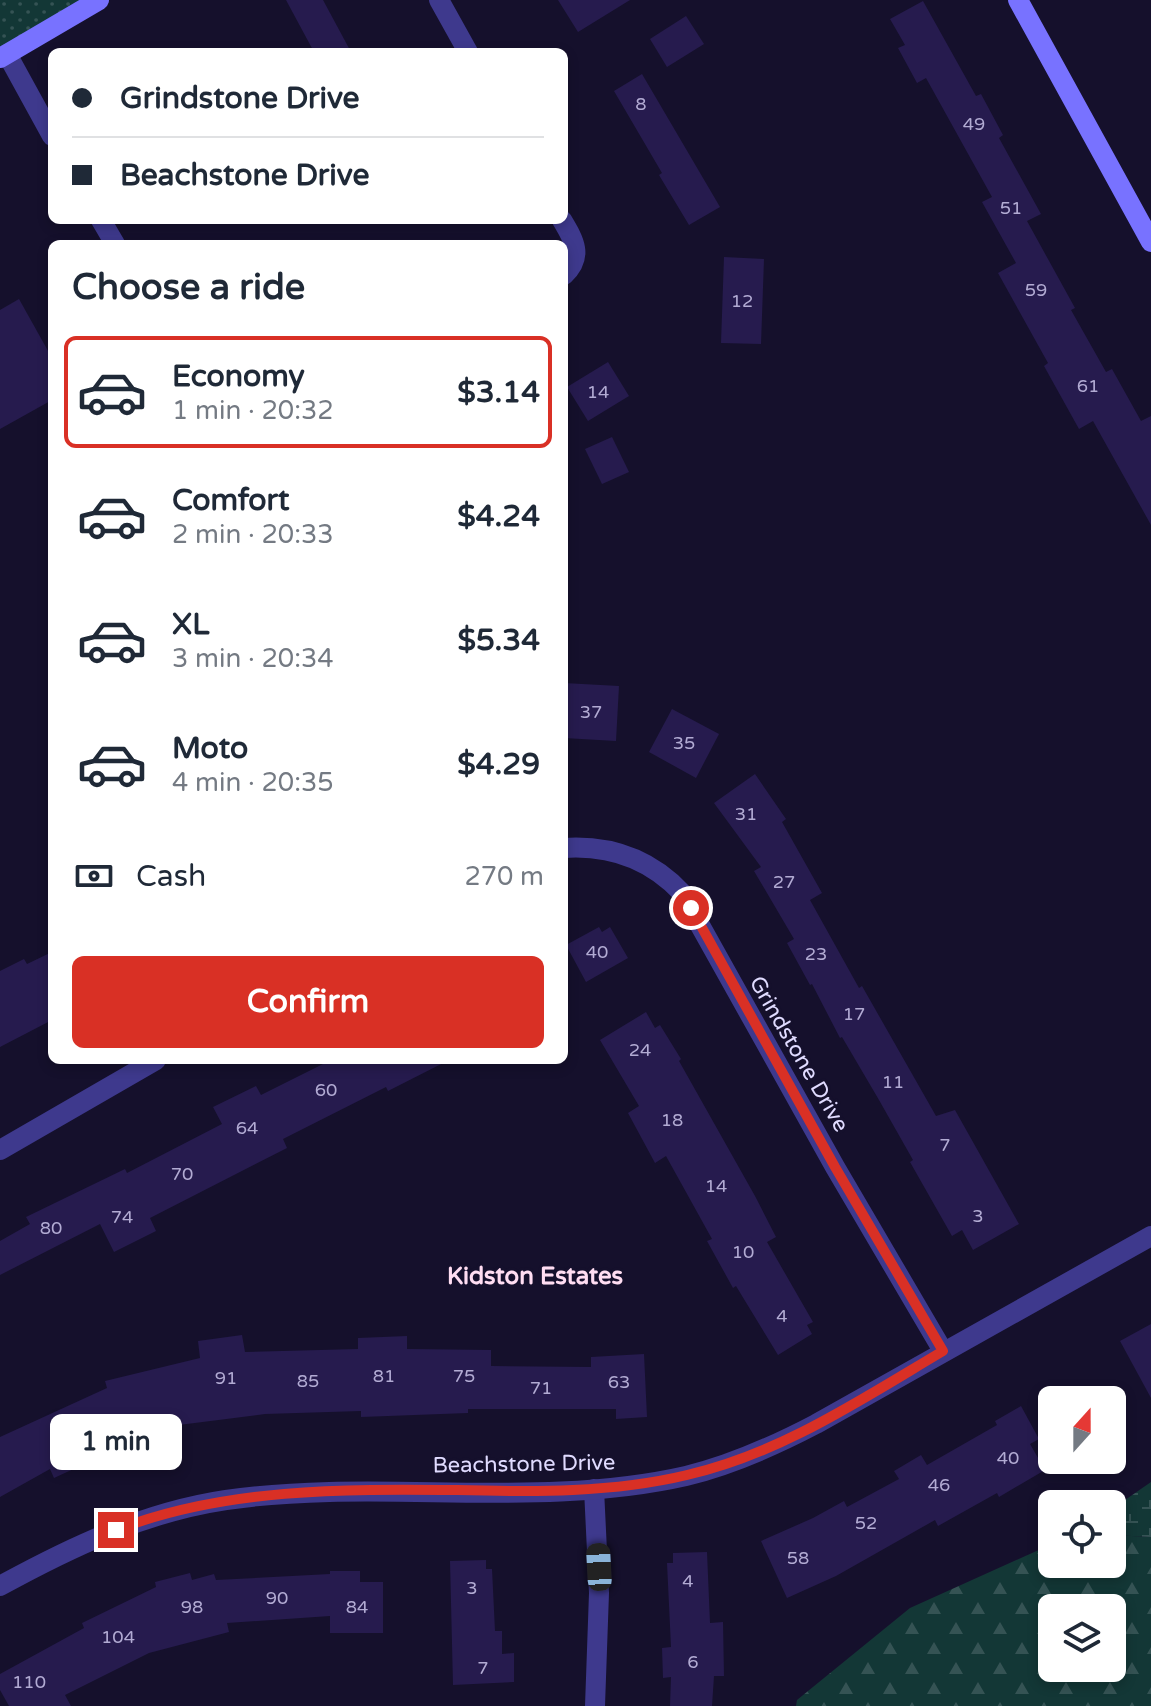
<!DOCTYPE html>
<html lang="en">
<head>
<meta charset="utf-8">
<style>
  :root { --surface:#fff; --page:#f6f6f7; --text:#1f2937; --muted:#747a83; --line:#e0e1e3; --accent:#d93025 }
  body { margin:0; font-family:"Varela Round",sans-serif; background:var(--page); color:var(--text); height:100vh; display:flex; flex-direction:column; font-size:30px; white-space:nowrap }
  * { box-sizing:border-box; margin:0 }
  p { font-size:26px; color:var(--muted) }
  .icon { flex:none; width:44px; height:44px; fill:none; stroke:currentColor; stroke-width:2; stroke-linecap:round; stroke-linejoin:round }
  .map { position:relative; flex:1; overflow:hidden }
  .drawer { position:absolute; left:48px; top:240px; width:520px; height:824px; display:flex; flex-direction:column; background:var(--surface); border-radius:12px; box-shadow:0 4px 12px #0003 }
  .drawer>* { flex:none }
  .banner { position:absolute; left:48px; top:48px; width:520px; height:176px; border-radius:12px; box-shadow:0 4px 12px #0003; display:grid; align-content:center; height:176px; padding:0 24px; background:var(--surface) }
  .needle { width:52px; rotate:21deg }
  .fabs { position:absolute; left:1038px; top:1386px; display:grid; gap:16px }
  .fabs a { display:grid; place-items:center; width:88px; height:88px; border-radius:12px; background:var(--surface); box-shadow:0 4px 12px #0003; font-size:40px }
  .end { position:absolute; width:36px; height:36px; margin:-18px; border:10px solid #d93025; background:#fff; box-shadow:0 0 0 4px #fff }
  .from { border-radius:50% }
  .bubble { position:absolute; height:56px; border-radius:12px; background:var(--surface); box-shadow:0 4px 12px #0003; font-size:26px; font-weight:700; line-height:56px; text-align:center }
  .car { position:absolute; width:24px; height:48px; margin:-24px -12px; border-radius:10px; box-shadow:0 0 6px 2px #0007; background:linear-gradient(#222 24%,#8ab4d8 0 40%,#222 0 76%,#8ab4d8 0 86%,#222 0) }
  .banner b { display:flex; align-items:center; gap:28px; height:76px; font-size:30px }
  .banner b+b { border-top:2px solid var(--line) }
  .banner i { width:20px; height:20px; background:var(--text) }
  ul { padding:0; list-style:none }
  li { display:flex; align-items:center; gap:24px; height:112px; margin:0 16px 12px; padding:0 8px; border:4px solid transparent; border-radius:12px }
  li div { flex:1 }
  li b { display:block; font-size:30px }
  li em { font-style:normal; font-weight:700 }
  li.active { border-color:var(--accent) }
  li>.icon { width:72px; height:72px; stroke-width:1.5 }
  h2 { padding:0 24px; font-size:36px; line-height:96px }
  .pay { display:flex; align-items:center; gap:20px; height:88px; padding:0 24px; font-size:30px }
  .pay p { margin-inline-start:auto }
  .button { display:flex; gap:16px; margin-top:auto; padding:16px 24px }
  .button a { flex:1; height:92px; border-radius:12px; background:var(--accent); color:#fff; font-size:32px; font-weight:700; line-height:92px; text-align:center }
  .map>svg:first-child { display:block }
  .forest { fill:url(#forest-firs); fill-rule:evenodd }
  .wetland { fill:url(#wetland-marsh) }
  .park { fill:url(#park-dots) }
  .building { fill:#261b4e }
  .lines { fill:none; stroke-linecap:round; stroke-linejoin:round }
  .street { stroke:#3e398d; stroke-width:20 }
  .secondary { stroke:#7872ff; stroke-width:20 }
  .route { stroke:#d93025; stroke-width:10 }
  .labels { text-anchor:middle; dominant-baseline:central; stroke-width:6; stroke-linejoin:round; paint-order:stroke }
  .number-label { font-size:18px; fill:#b2abd3 }
  .street-label { font-size:22px; fill:#e0dbff; stroke:#15102c }
  .neighbourhood-label { font-size:24px; font-weight:bold; fill:#ffddf2; stroke:#15102c }
</style>
</head>
<body>
<div class="map">
<svg width="1151" height="1706" viewBox="0 0 1151 1706">
  <defs>
    <pattern id="forest-firs" width="22" height="20" patternUnits="userSpaceOnUse" patternTransform="scale(2)"><rect width="22" height="20" fill="#133736"/><path d="M5 1l3.5 6h-7zM16 11l3.5 6h-7z" fill="#355354"/></pattern>
    <pattern id="wetland-marsh" width="20" height="14" patternUnits="userSpaceOnUse" patternTransform="scale(2)"><rect width="20" height="14" fill="#133736"/><path d="M1 5h8M5 5V1M11 12h8M15 12V8" fill="none" stroke="#355354"/></pattern>
    <pattern id="park-dots" width="8" height="8" patternUnits="userSpaceOnUse" patternTransform="scale(2)"><rect width="8" height="8" fill="#133736"/><path d="M2 2h.1M6 6h.1" fill="none" stroke="#355354" stroke-width="1.8" stroke-linecap="round"/></pattern>
  </defs>
  <rect width="100%" height="100%" fill="#15102c"/>
  <path class="forest" d="M1112,1535L1151,1537V1706H796L797,1700L910,1608L1052,1544V1564H1112ZM1052,1608H1112V1668H1052Z"/>
  <polygon class="wetland" points="1151,1482 1151,1537 1112,1535 1112,1509"/>
  <polygon class="park" points="0,0 99,0 0,59"/>
  <g class="building">
    <polygon points="286,0 323,0 351,52 314,52"/>
    <polygon points="558,0 630,0 578,32"/>
    <polygon points="923,1 976,96 981,94 1003,135 999,138 1041,214 1027,221 1075,308 1071,310 1106,372 1112,369 1141,421 1151,416 1151,525 1093,421 1079,429 1044,366 1048,363 998,273 1016,263 982,202 992,197 926,78 917,83 898,48 905,45 890,19"/>
    <polygon points="686,16 704,44 667,67 650,39"/>
    <polygon points="642,74 720,207 689,225 659,175 662,173 614,91"/>
    <polygon points="724,257 764,259 761,344 721,343"/>
    <polygon points="19,299 52,358 52,400 0,429 0,310"/>
    <polygon points="608,362 629,396 588,421 567,387"/>
    <polygon points="612,437 629,472 602,484 585,449"/>
    <polygon points="564,683 619,686 616,741 564,738"/>
    <polygon points="672,709 719,734 696,778 649,752"/>
    <polygon points="755,774 786,819 782,822 822,893 810,900 859,988 862,986 936,1116 955,1110 1019,1224 973,1250 962,1230 952,1236 910,1162 913,1160 879,1100 842,1037 840,1038 812,984 810,985 787,943 794,939 754,871 761,867 714,803"/>
    <polygon points="599,927 602,932 610,927 628,958 586,982 566,945"/>
    <polygon points="52,952 52,1020 0,1047 0,971 24,959 27,964"/>
    <polygon points="646,1012 655,1028 660,1025 681,1059 679,1061 755,1196 776,1237 767,1242 813,1322 807,1325 812,1334 778,1355 736,1286 733,1288 707,1241 712,1239 666,1156 655,1163 628,1113 639,1106 600,1040"/>
    <polygon points="331,1060 449,1060 388,1091 386,1087 283,1139 287,1148 150,1218 156,1231 114,1252 100,1224 0,1275 0,1241 30,1224 26,1217 125,1169 127,1173 222,1124 213,1107 256,1086 261,1095"/>
    <polygon points="1151,1324 1151,1398 1120,1341"/>
    <polygon points="242,1335 245,1352 358,1349 358,1338 407,1336 407,1349 491,1350 491,1366 591,1367 591,1357 644,1354 647,1417 616,1419 616,1409 468,1409 468,1413 361,1417 361,1411 265,1414 171,1426 173,1432 102,1449 104,1455 54,1478 50,1469 0,1497 0,1437 107,1388 105,1381 200,1358 198,1341"/>
    <polygon points="1021,1406 1039,1439 1030,1444 1045,1470 999,1497 997,1493 938,1526 935,1520 836,1576 787,1598 761,1541 813,1518 844,1501 847,1507 899,1479 894,1471 921,1455 927,1465 997,1425 995,1421"/>
    <polygon points="707,1552 710,1623 723,1622 724,1676 714,1676 712,1706 670,1706 671,1677 663,1678 662,1648 671,1647 667,1563 673,1563 673,1553"/>
    <polygon points="486,1560 486,1569 492,1569 495,1631 502,1631 502,1654 514,1653 514,1682 453,1685 450,1561"/>
    <polygon points="330,1571 360,1571 360,1582 383,1582 383,1633 330,1633 330,1616 227,1623 229,1632 149,1653 65,1695 71,1706 9,1706 0,1690 0,1674 84,1628 82,1623 156,1587 155,1582 190,1573 192,1580 214,1574 216,1580 330,1574"/>
  </g>
  <g class="lines">
    <g class="street">
      <polyline points="439,0 468,52"/>
      <polyline points="7,54 52,136"/>
      <polyline points="101,220 115,244"/>
      <path d="M562,220C574,240 584,256 564,275"/>
      <path d="M564,848C610,845 650,859 682,893L835,1167L943,1351"/>
      <polyline points="0,1150 156,1060"/>
      <polyline points="594,1489 599,1593 595,1706"/>
      <path d="M0,1586C71,1547 145,1512 226,1500C378,1478 536,1510 686,1476C732,1465 774,1446 816,1424L1151,1236"/>
    </g>
    <g class="secondary">
      <polyline points="1018,0 1151,242"/>
      <polyline points="0,58 99,0"/>
    </g>
  </g>
  <g class="lines">
    <path class="route" d="M116,1530C224,1488 343,1489 457,1490C534,1492 612,1493 687,1475C780,1454 862,1399 943,1351L835,1167L691,908"/>
  </g>
  <g class="labels">
    <g class="number-label">
      <text x="641" y="104">8</text>
      <text x="974" y="124">49</text>
      <text x="1011" y="208">51</text>
      <text x="1036" y="290">59</text>
      <text x="742" y="301">12</text>
      <text x="1088" y="386">61</text>
      <text x="598" y="392">14</text>
      <text x="591" y="712">37</text>
      <text x="684" y="743">35</text>
      <text x="746" y="814">31</text>
      <text x="784" y="882">27</text>
      <text x="597" y="952">40</text>
      <text x="816" y="954">23</text>
      <text x="854" y="1014">17</text>
      <text x="640" y="1050">24</text>
      <text x="893" y="1082">11</text>
      <text x="326" y="1090">60</text>
      <text x="672" y="1120">18</text>
      <text x="247" y="1128">64</text>
      <text x="945" y="1145">7</text>
      <text x="182" y="1174">70</text>
      <text x="716" y="1186">14</text>
      <text x="978" y="1216">3</text>
      <text x="122" y="1217">74</text>
      <text x="51" y="1228">80</text>
      <text x="743" y="1252">10</text>
      <text x="782" y="1316">4</text>
      <text x="384" y="1376">81</text>
      <text x="464" y="1376">75</text>
      <text x="226" y="1378">91</text>
      <text x="308" y="1381">85</text>
      <text x="619" y="1382">63</text>
      <text x="541" y="1388">71</text>
      <text x="1008" y="1458">40</text>
      <text x="939" y="1485">46</text>
      <text x="866" y="1523">52</text>
      <text x="798" y="1558">58</text>
      <text x="688" y="1581">4</text>
      <text x="472" y="1588">3</text>
      <text x="277" y="1598">90</text>
      <text x="192" y="1607">98</text>
      <text x="357" y="1607">84</text>
      <text x="118" y="1637">104</text>
      <text x="693" y="1662">6</text>
      <text x="483" y="1668">7</text>
      <text x="29" y="1682">110</text>
    </g>
    <g class="street-label">
      <text transform="translate(799 1054) rotate(60)">Grindstone Drive</text>
      <text transform="translate(524 1464) rotate(-1)">Beachstone Drive</text>
    </g>
    <g class="neighbourhood-label">
      <text x="535" y="1276">Kidston Estates</text>
    </g>
  </g>
</svg>
<div class="fabs">
<a><svg class="needle" viewBox="-14 -14 28 28"><path d="M0-13l5 13h-10z" fill="#e53935"/><path d="M0 13l5-13h-10z" fill="#747a83"/></svg></a>
<a><svg class="icon" aria-label="locate" viewBox="0 0 24 24"><circle cx="12" cy="12" r="6"/><path d="M12 2v4M12 18v4M2 12h4M18 12h4"/></svg></a>
<a><svg class="icon" aria-label="layers" viewBox="0 0 24 24"><path d="M12 4l9 5-9 5-9-5zM3 14l9 5 9-5"/></svg></a>
</div>
<i class="end from" style="left:691px;top:908px"></i>
<i class="end" style="left:116px;top:1530px"></i>
<div class="bubble" style="left:50px;top:1414px;width:132px">1 min</div>
<i class="car" style="left:599px;top:1567px;rotate:357deg"></i>
<div class="banner">
<b><i class="from"></i>Grindstone Drive</b>
<b><i></i>Beachstone Drive</b>
</div>
<section class="drawer">
<h2>Choose a ride</h2>
<ul>
<li class="active"><svg class="icon" aria-label="car" viewBox="0 0 24 24"><path d="M5 17H2v-5l4-1 3-4h7l3 4 3 1v5h-3M9 17h6M6 11h13"/><circle cx="7" cy="17" r="2"/><circle cx="17" cy="17" r="2"/></svg><div><b>Economy</b><p>1 min · 20:32</p></div><em>$3.14</em></li>
<li><svg class="icon" aria-label="car" viewBox="0 0 24 24"><path d="M5 17H2v-5l4-1 3-4h7l3 4 3 1v5h-3M9 17h6M6 11h13"/><circle cx="7" cy="17" r="2"/><circle cx="17" cy="17" r="2"/></svg><div><b>Comfort</b><p>2 min · 20:33</p></div><em>$4.24</em></li>
<li><svg class="icon" aria-label="car" viewBox="0 0 24 24"><path d="M5 17H2v-5l4-1 3-4h7l3 4 3 1v5h-3M9 17h6M6 11h13"/><circle cx="7" cy="17" r="2"/><circle cx="17" cy="17" r="2"/></svg><div><b>XL</b><p>3 min · 20:34</p></div><em>$5.34</em></li>
<li><svg class="icon" aria-label="car" viewBox="0 0 24 24"><path d="M5 17H2v-5l4-1 3-4h7l3 4 3 1v5h-3M9 17h6M6 11h13"/><circle cx="7" cy="17" r="2"/><circle cx="17" cy="17" r="2"/></svg><div><b>Moto</b><p>4 min · 20:35</p></div><em>$4.29</em></li>
</ul>
<div class="pay"><svg class="icon" aria-label="cash" viewBox="0 0 24 24"><path d="M3 7h18v10H3z"/><circle cx="12" cy="12" r="2"/></svg>Cash<p>270 m</p></div>
<div class="button"><a>Confirm</a></div>
</section>
</div>
</body>
</html>
